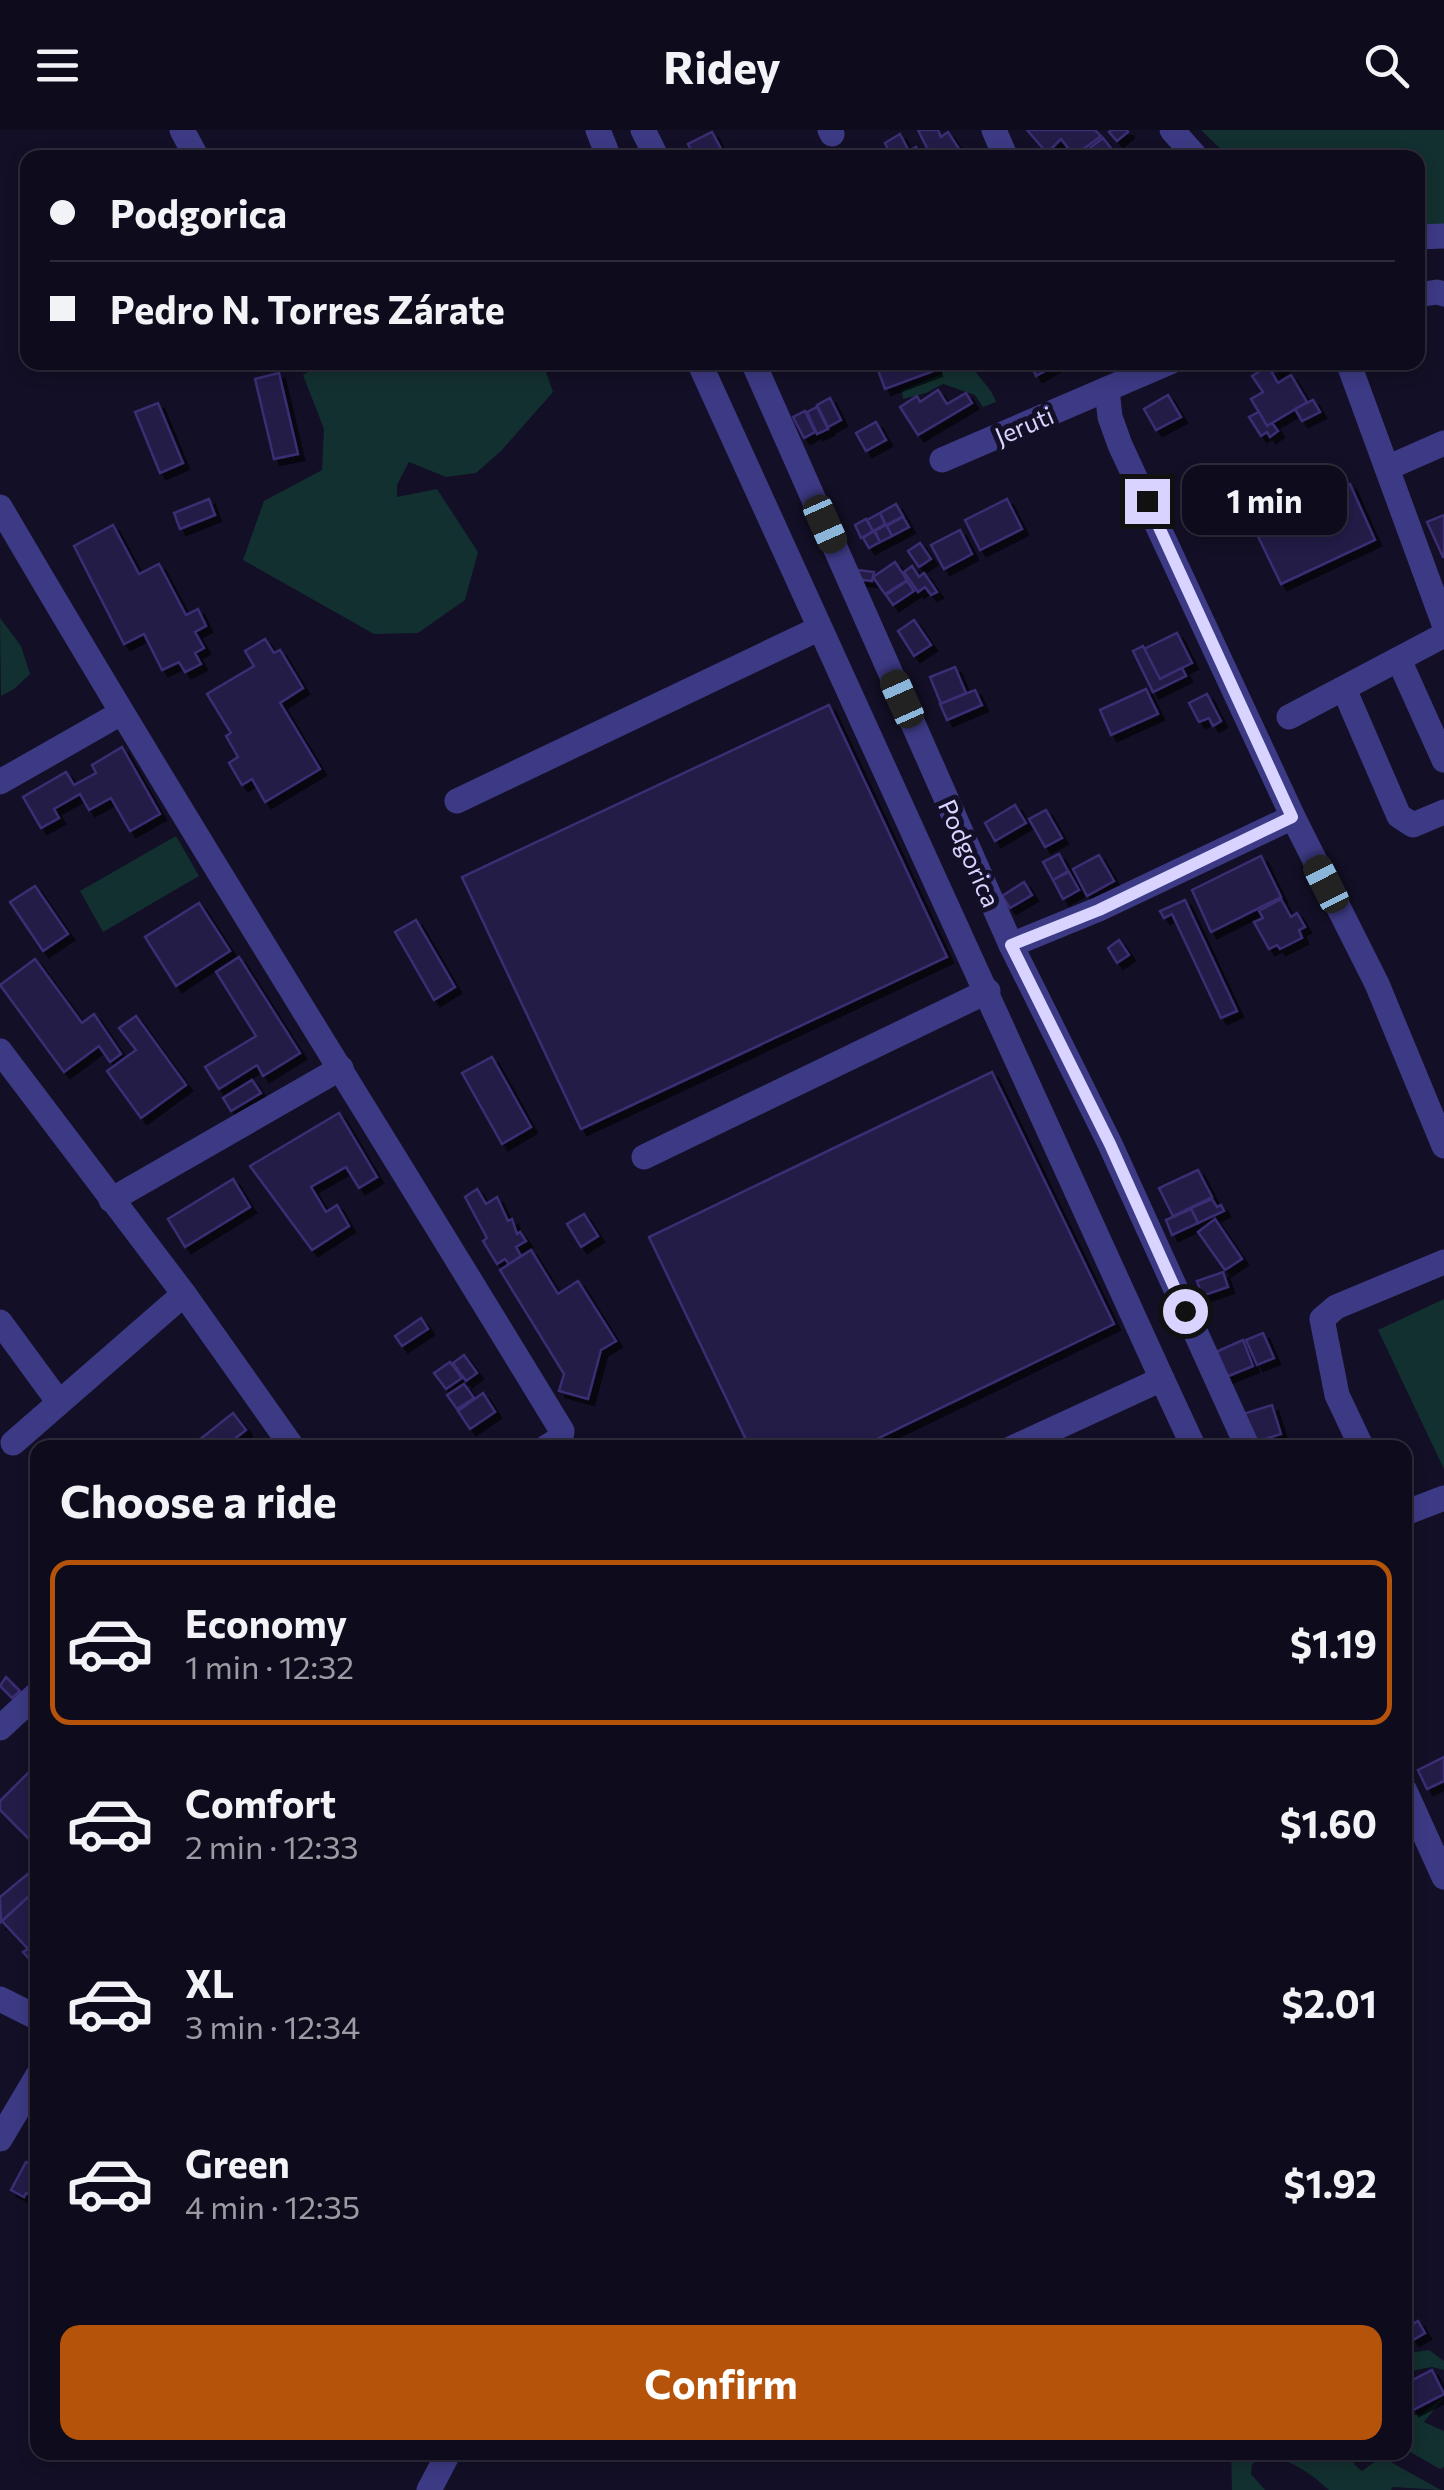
<!DOCTYPE html>
<html lang="en">
<head>
<meta charset="utf-8">
<style>
  :root { --surface:#0e0b1c; --page:#1c1929; --text:#f1f3f6; --muted:#9b9ba3; --line:#2e2b3b; --accent:#b45309 }
  body { margin:0; font-family:Commissioner,sans-serif; background:var(--page); color:var(--text); height:100vh; display:flex; flex-direction:column; font-size:38px; white-space:nowrap }
  * { box-sizing:border-box; margin:0 }
  p { font-size:32px; color:var(--muted) }
  .icon { flex:none; width:55px; height:55px; fill:none; stroke:currentColor; stroke-width:2; stroke-linecap:round; stroke-linejoin:round }
  .map { position:relative; flex:1; overflow:hidden }
  .sheet { position:absolute; left:30px; top:1310px; width:1382px; height:1020px; display:flex; flex-direction:column; background:var(--surface); border-radius:20px; box-shadow:0 5px 15px #0003,0 0 0 2px var(--line) }
  .sheet>* { flex:none }
  .top-card { position:absolute; left:20px; top:20px; width:1405px; height:220px; border-radius:20px; box-shadow:0 5px 15px #0003,0 0 0 2px var(--line); display:grid; align-content:center; height:220px; padding:0 30px; background:var(--surface) }
  .end { position:absolute; width:45px; height:45px; margin:-22px; border:12px solid #d9d4ff; background:#111; box-shadow:0 0 0 5px #111 }
  .from { border-radius:50% }
  .bubble { position:absolute; height:70px; border-radius:20px; background:var(--surface); box-shadow:0 5px 15px #0003,0 0 0 2px var(--line); font-size:32px; font-weight:700; line-height:70px; text-align:center }
  .car { position:absolute; width:30px; height:60px; margin:-30px -15px; border-radius:12px; box-shadow:0 0 8px 2px #0007; background:linear-gradient(#222 24%,#8ab4d8 0 40%,#222 0 76%,#8ab4d8 0 86%,#222 0) }
  .top-card b { display:flex; align-items:center; gap:35px; height:95px; font-size:38px }
  .top-card b+b { border-top:2px solid var(--line) }
  .top-card i { width:25px; height:25px; background:var(--text) }
  ul { padding:0; list-style:none }
  li { display:flex; align-items:center; gap:30px; height:165px; margin:0 20px 15px; padding:0 10px; border:5px solid transparent; border-radius:20px }
  li div { flex:1 }
  li b { display:block; font-size:38px }
  li em { font-style:normal; font-weight:700 }
  li.on { border-color:var(--accent) }
  li>.icon { width:90px; height:90px; stroke-width:1.5 }
  h2 { padding:0 30px; font-size:45px; line-height:120px }
  .primary-button { display:flex; gap:20px; margin-top:auto; padding:20px 30px }
  .primary-button a { flex:1; height:115px; border-radius:20px; background:var(--accent); color:#fff; font-size:40px; font-weight:700; line-height:115px; text-align:center }
  header { display:flex; justify-content:space-between; align-items:center; height:130px; padding:0 30px; background:var(--surface); font-size:45px; font-weight:700 }
  .map>svg:first-child { display:block }
  .green { fill:#12302f }
  .building { fill:#241b47; stroke:#3b2d73; stroke-width:2.5; filter:url(#shadow) }
  .lines { fill:none; stroke-linecap:round; stroke-linejoin:round }
  .minor { stroke:#3d3a85; stroke-width:25 }
  .route { stroke:#d9d4ff; stroke-width:12 }
  .labels { text-anchor:middle; dominant-baseline:central; stroke-width:10; stroke-linejoin:round; paint-order:stroke }
  .street-label { font-size:25px; fill:#d9d4ff; stroke:#130f26 }
</style>
</head>
<body>
<header><svg class="icon" aria-label="menu" viewBox="0 0 24 24"><path d="M4 6h16M4 12h16M4 18h16"/></svg>Ridey<svg class="icon" aria-label="search" viewBox="0 0 24 24"><circle cx="10" cy="10" r="6"/><path d="M15 15l6 6"/></svg></header>
<div class="map">
<svg width="1444" height="2360" viewBox="0 0 1444 2360">
  <defs>
    <filter id="shadow"><feDropShadow dx="6" dy="6" stdDeviation="0" flood-color="#0009"/></filter>
  </defs>
  <rect width="100%" height="100%" fill="#130f26"/>
  <g class="green">
    <polygon points="1201,0 1444,0 1444,96 1418,97 1418,28 1229,27"/>
    <polygon points="324,233 543,233 553,262 501,321 476,343 446,347 409,332 397,355 397,367 437,359 478,422 465,470 418,503 374,504 243,430 264,371 322,340 324,299 303,245"/>
    <path d="M944,233H970C977,247 992,258 996,272L983,277L975,265L943,254L926,263L903,269L902,260L942,244Z"/>
    <polygon points="0,488 21,516 30,544 14,559 1,566"/>
    <polygon points="176,706 199,746 103,802 80,761"/>
    <polygon points="1444,1169 1444,1339 1378,1200"/>
    <polygon points="1405,2215 1409,2223 1429,2220 1444,2231 1444,2240 1432,2237 1405,2242"/>
    <polygon points="1444,2267 1424,2292 1444,2301 1444,2337 1440,2339 1405,2319 1405,2285 1421,2285"/>
    <path d="M1231,2323H1349L1355,2335L1362,2341L1377,2330H1387L1441,2360L1393,2357L1391,2360H1329C1309,2342 1287,2325 1258,2328L1252,2335L1251,2344L1265,2360H1232Z"/>
  </g>
  <g class="building">
    <polygon points="918,0 938,0 941,7 948,2 965,28 932,28"/>
    <polygon points="1027,0 1095,0 1101,6 1074,26 1061,9 1047,23"/>
    <polygon points="1112,0 1127,0 1128,2 1117,11 1109,2"/>
    <polygon points="712,2 726,28 695,28 688,14"/>
    <polygon points="900,4 909,21 916,17 923,28 892,28 885,13"/>
    <polygon points="1103,8 1119,28 1077,28 1081,25"/>
    <polygon points="875,232 933,232 936,240 885,259"/>
    <polygon points="1030,232 1055,232 1056,235 1036,246"/>
    <polygon points="1271,232 1293,232 1275,241"/>
    <polygon points="1268,236 1278,253 1291,245 1307,272 1267,296 1251,269 1263,262 1252,246"/>
    <polygon points="279,243 298,324 274,329 255,249"/>
    <polygon points="938,260 947,274 966,263 972,273 918,305 900,277 917,266 920,272"/>
    <polygon points="1168,265 1181,287 1156,300 1144,279"/>
    <polygon points="830,268 841,290 828,297 817,275"/>
    <polygon points="1313,270 1320,282 1302,291 1295,279"/>
    <polygon points="158,273 183,333 160,343 135,282"/>
    <polygon points="817,277 828,299 817,304 807,282"/>
    <polygon points="805,281 815,302 804,308 793,287"/>
    <polygon points="1259,282 1267,296 1272,293 1278,301 1270,307 1267,302 1261,306 1249,287"/>
    <polygon points="876,292 886,310 866,321 856,303"/>
    <polygon points="1350,354 1375,410 1281,454 1254,398"/>
    <polygon points="209,369 215,385 180,399 174,383"/>
    <polygon points="1007,369 1022,399 980,420 965,390"/>
    <polygon points="896,374 903,386 886,395 880,383"/>
    <polygon points="880,383 885,394 873,401 867,390"/>
    <polygon points="1444,385 1444,427 1443,427 1427,392"/>
    <polygon points="903,387 909,397 892,406 887,396"/>
    <polygon points="866,389 873,401 861,408 855,395"/>
    <polygon points="113,395 139,444 159,434 186,485 198,479 206,496 195,502 204,518 195,523 201,534 185,542 179,532 162,540 144,504 124,514 74,416"/>
    <polygon points="886,395 892,406 880,412 875,401"/>
    <polygon points="960,400 972,424 944,439 931,415"/>
    <polygon points="874,401 880,412 869,418 863,408"/>
    <polygon points="920,413 931,429 919,437 908,421"/>
    <polygon points="895,432 907,450 885,464 873,447"/>
    <polygon points="912,436 919,447 924,443 937,462 931,465 925,457 918,462 904,442"/>
    <polygon points="857,440 874,442 872,451 856,449"/>
    <polygon points="907,451 914,461 893,475 886,465"/>
    <polygon points="914,490 931,515 914,526 898,501"/>
    <polygon points="1177,503 1192,533 1159,549 1144,519"/>
    <polygon points="265,509 274,523 280,520 303,558 280,573 320,639 265,672 252,649 242,655 229,633 238,627 226,606 231,603 207,564 254,536 245,521"/>
    <polygon points="1143,516 1160,549 1182,538 1186,546 1153,562 1133,521"/>
    <polygon points="955,537 966,563 941,574 930,547"/>
    <polygon points="1146,559 1158,584 1111,605 1100,580"/>
    <polygon points="975,560 982,575 947,590 940,574"/>
    <polygon points="1207,564 1221,591 1213,596 1209,588 1199,592 1189,573"/>
    <polygon points="829,575 947,827 581,999 462,747"/>
    <polygon points="122,617 160,684 130,701 111,668 89,680 80,664 54,679 59,688 41,698 23,667 66,642 74,655 96,643 92,635"/>
    <polygon points="1015,675 1026,693 995,711 985,693"/>
    <polygon points="1046,680 1062,708 1045,717 1029,689"/>
    <polygon points="1059,724 1068,741 1053,750 1043,732"/>
    <polygon points="1099,725 1114,751 1087,766 1073,739"/>
    <polygon points="1261,726 1281,767 1211,802 1192,760"/>
    <polygon points="1069,742 1079,760 1063,769 1053,750"/>
    <polygon points="1024,752 1032,765 1010,778 1002,766"/>
    <polygon points="35,756 68,804 43,821 10,772"/>
    <polygon points="1281,769 1291,787 1297,783 1305,797 1299,800 1302,808 1280,819 1277,815 1269,819 1254,792 1263,788 1259,781"/>
    <polygon points="1185,770 1237,881 1221,888 1172,784 1164,788 1160,781"/>
    <polygon points="199,773 230,821 176,856 145,807"/>
    <polygon points="416,790 455,857 434,870 395,802"/>
    <polygon points="1119,810 1129,825 1117,833 1108,818"/>
    <polygon points="239,827 300,923 263,946 257,935 219,959 205,937 256,906 216,842"/>
    <polygon points="35,829 82,893 94,884 121,924 110,932 99,916 64,942 0,855"/>
    <polygon points="136,886 186,955 141,988 107,941 136,920 119,898"/>
    <polygon points="492,927 531,997 502,1014 462,943"/>
    <polygon points="992,942 1114,1194 858,1318 750,1318 649,1107"/>
    <polygon points="252,950 261,963 231,981 223,968"/>
    <polygon points="339,983 377,1047 359,1058 346,1037 311,1057 326,1082 337,1075 349,1096 312,1120 250,1036"/>
    <polygon points="1198,1040 1212,1067 1173,1086 1159,1058"/>
    <polygon points="233,1049 250,1077 185,1117 168,1089"/>
    <polygon points="477,1059 486,1074 497,1067 508,1091 512,1089 517,1104 520,1102 526,1111 516,1117 521,1126 509,1134 505,1129 497,1134 483,1111 487,1108 465,1067"/>
    <polygon points="1212,1069 1217,1077 1221,1075 1224,1081 1198,1093 1191,1078"/>
    <polygon points="1191,1079 1198,1093 1172,1105 1166,1090"/>
    <polygon points="584,1084 598,1106 581,1117 567,1094"/>
    <polygon points="1215,1089 1242,1129 1225,1140 1198,1102"/>
    <polygon points="531,1120 558,1164 578,1151 616,1211 601,1220 588,1269 559,1261 564,1244 500,1140"/>
    <polygon points="1223,1142 1228,1157 1202,1166 1197,1151"/>
    <polygon points="421,1188 428,1199 402,1216 395,1206"/>
    <polygon points="1263,1203 1274,1228 1257,1235 1246,1210"/>
    <polygon points="1243,1210 1253,1236 1226,1247 1216,1222"/>
    <polygon points="464,1225 477,1243 466,1251 453,1233"/>
    <polygon points="450,1232 462,1248 446,1259 434,1243"/>
    <polygon points="464,1254 474,1268 457,1279 447,1265"/>
    <polygon points="483,1263 495,1282 470,1299 458,1281"/>
    <polygon points="1272,1275 1281,1304 1253,1313 1243,1284"/>
    <polygon points="233,1283 246,1300 223,1318 189,1318"/>
    <polygon points="6,1547 20,1561 12,1568 0,1556"/>
    <polygon points="1444,1627 1444,1651 1427,1659 1418,1640"/>
    <polygon points="38,1633 38,1707 32,1712 0,1680 0,1671"/>
    <polygon points="35,1738 38,1758 1,1792 0,1767"/>
    <polygon points="38,1758 38,1835 36,1836 23,1822 28,1819 2,1791"/>
    <polygon points="26,2032 38,2038 38,2069 26,2063 24,2067 11,2060"/>
    <polygon points="1418,2191 1425,2203 1413,2210 1406,2198"/>
    <polygon points="1432,2240 1444,2264 1413,2280 1405,2265 1405,2254"/>
  </g>
  <g class="lines">
    <g class="minor">
      <polyline points="182,0 197,28"/>
      <polyline points="598,0 609,28"/>
      <polyline points="643,0 657,28"/>
      <polyline points="830,0 832,4"/>
      <polyline points="994,0 1006,28"/>
      <polyline points="1172,0 1197,28"/>
      <polyline points="1418,107 1444,106"/>
      <polyline points="1418,165 1437,162 1444,164"/>
      <polyline points="699,232 1162,1249 1012,1318"/>
      <polyline points="753,232 1011,815 1110,1014 1248,1318"/>
      <polyline points="1170,232 1107,259 1110,287 1120,315 1293,687 1377,854 1444,1016"/>
      <polyline points="1348,232 1444,494"/>
      <polyline points="942,330 1107,259"/>
      <polyline points="1387,338 1444,313"/>
      <path d="M0,377C182,688 375,993 562,1301L561,1308L545,1318"/>
      <polyline points="1399,530 1444,630"/>
      <polyline points="1344,559 1399,686 1413,695 1444,682"/>
      <polyline points="1289,587 1444,505"/>
      <polyline points="0,652 121,583"/>
      <polyline points="457,671 818,499"/>
      <polyline points="1011,815 1099,779 1293,687"/>
      <polyline points="0,921 184,1164 293,1318"/>
      <polyline points="644,1027 988,861"/>
      <polyline points="111,1070 341,938"/>
      <polyline points="0,1192 58,1271"/>
      <polyline points="1162,1249 1194,1318"/>
      <polyline points="13,1313 184,1164"/>
      <polyline points="1362,1318 1337,1265 1322,1189 1336,1177 1444,1132"/>
      <polyline points="1405,1383 1444,1368"/>
      <polyline points="0,1598 38,1563"/>
      <polyline points="1405,1661 1444,1747"/>
      <polyline points="0,1869 38,1888"/>
      <polyline points="0,2009 38,1945"/>
      <polyline points="429,2360 449,2322"/>
    </g>
  </g>
  <g class="lines">
    <polyline class="route" points="1147,371 1292,687 1099,780 1011,815 1110,1014 1185,1181"/>
  </g>
  <g class="labels">
    <g class="street-label">
      <text transform="translate(1024 295) rotate(-23)">Jeruti</text>
      <text transform="translate(970 723) rotate(66)">Podgorica</text>
    </g>
  </g>
</svg>
<i class="end from" style="left:1185px;top:1181px"></i>
<i class="end" style="left:1147px;top:371px"></i>
<div class="bubble" style="left:1182px;top:335px;width:165px">1 min</div>
<i class="car" style="left:825px;top:394px;rotate:156deg"></i>
<i class="car" style="left:902px;top:569px;rotate:336deg"></i>
<i class="car" style="left:1326px;top:754px;rotate:333deg"></i>
<div class="top-card">
<b><i class="from"></i>Podgorica</b>
<b><i></i>Pedro N. Torres Zárate</b>
</div>
<section class="sheet">
<h2>Choose a ride</h2>
<ul>
<li class="on"><svg class="icon" aria-label="car" viewBox="0 0 24 24"><path d="M5 17H2v-5l4-1 3-4h7l3 4 3 1v5h-3M9 17h6M6 11h13"/><circle cx="7" cy="17" r="2"/><circle cx="17" cy="17" r="2"/></svg><div><b>Economy</b><p>1 min · 12:32</p></div><em>$1.19</em></li>
<li><svg class="icon" aria-label="car" viewBox="0 0 24 24"><path d="M5 17H2v-5l4-1 3-4h7l3 4 3 1v5h-3M9 17h6M6 11h13"/><circle cx="7" cy="17" r="2"/><circle cx="17" cy="17" r="2"/></svg><div><b>Comfort</b><p>2 min · 12:33</p></div><em>$1.60</em></li>
<li><svg class="icon" aria-label="car" viewBox="0 0 24 24"><path d="M5 17H2v-5l4-1 3-4h7l3 4 3 1v5h-3M9 17h6M6 11h13"/><circle cx="7" cy="17" r="2"/><circle cx="17" cy="17" r="2"/></svg><div><b>XL</b><p>3 min · 12:34</p></div><em>$2.01</em></li>
<li><svg class="icon" aria-label="car" viewBox="0 0 24 24"><path d="M5 17H2v-5l4-1 3-4h7l3 4 3 1v5h-3M9 17h6M6 11h13"/><circle cx="7" cy="17" r="2"/><circle cx="17" cy="17" r="2"/></svg><div><b>Green</b><p>4 min · 12:35</p></div><em>$1.92</em></li>
</ul>
<div class="primary-button"><a>Confirm</a></div>
</section>
</div>
</body>
</html>
